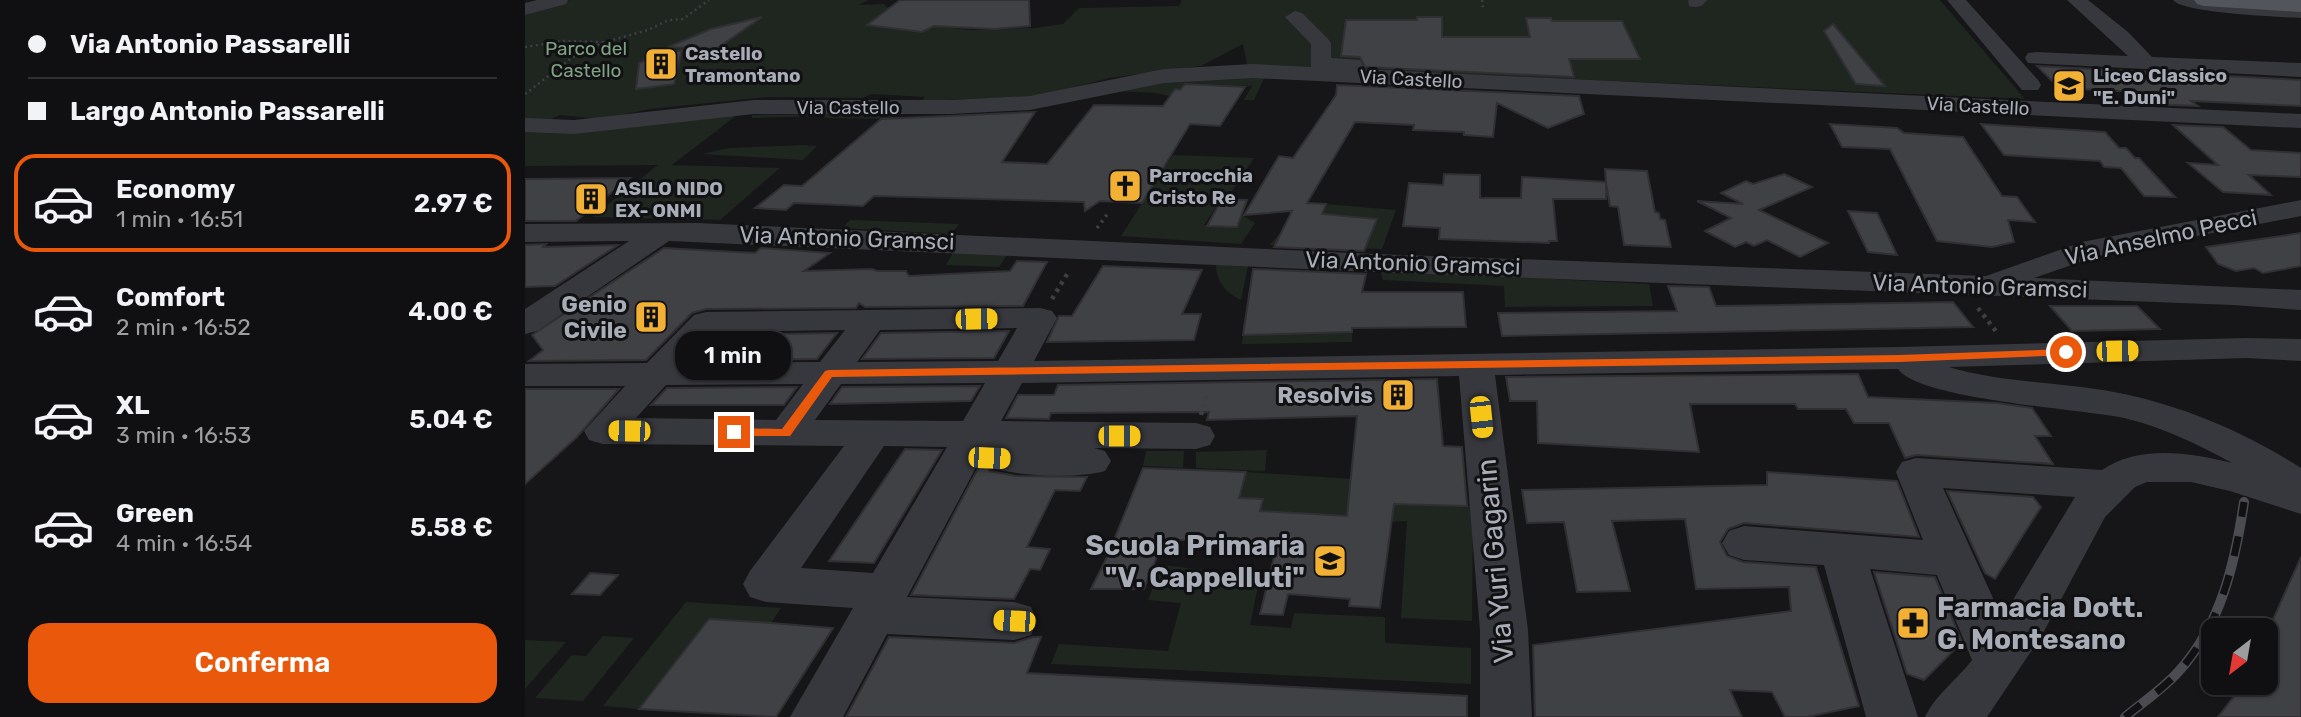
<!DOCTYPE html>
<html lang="it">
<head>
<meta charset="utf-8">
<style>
  :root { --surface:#101012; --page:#19191b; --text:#f1f3f6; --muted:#9c9d9f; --line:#303032; --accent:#ea580c }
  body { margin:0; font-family:Rubik,sans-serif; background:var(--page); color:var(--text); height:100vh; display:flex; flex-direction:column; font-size:26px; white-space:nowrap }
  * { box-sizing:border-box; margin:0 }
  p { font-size:23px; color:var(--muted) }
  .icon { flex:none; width:38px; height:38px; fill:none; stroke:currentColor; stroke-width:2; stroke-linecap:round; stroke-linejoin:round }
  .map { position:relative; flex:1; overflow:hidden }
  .details { display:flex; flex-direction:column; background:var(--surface); width:525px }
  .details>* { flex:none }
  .guide { display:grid; align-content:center; height:154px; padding:0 28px; background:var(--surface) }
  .needle { width:46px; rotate:211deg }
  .buttons { position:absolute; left:1676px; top:618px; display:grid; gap:14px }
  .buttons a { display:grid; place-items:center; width:77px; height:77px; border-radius:14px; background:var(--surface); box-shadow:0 2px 5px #0004,0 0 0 2px var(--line); font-size:35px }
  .end { position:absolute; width:32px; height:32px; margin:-16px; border:9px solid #ea580c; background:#fff; box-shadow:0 0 0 4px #fff }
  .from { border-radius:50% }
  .bubble { position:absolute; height:49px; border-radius:21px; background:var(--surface); box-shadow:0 2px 5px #0004,0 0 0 2px var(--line); font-size:23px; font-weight:600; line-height:49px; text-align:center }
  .car { position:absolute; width:21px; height:42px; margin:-21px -10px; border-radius:9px; box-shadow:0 0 5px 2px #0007; background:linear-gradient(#f5c518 24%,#345 0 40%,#f5c518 0 76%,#345 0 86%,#f5c518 0) }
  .guide b { display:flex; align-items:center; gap:24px; height:66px; font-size:26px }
  .guide b+b { border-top:2px solid var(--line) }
  .guide i { width:18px; height:18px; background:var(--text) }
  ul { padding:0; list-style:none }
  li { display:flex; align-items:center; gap:21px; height:98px; margin:0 14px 10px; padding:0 14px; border:4px solid transparent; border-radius:21px }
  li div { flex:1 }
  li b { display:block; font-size:26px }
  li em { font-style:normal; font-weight:600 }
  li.current { border-color:var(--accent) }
  li>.icon { width:63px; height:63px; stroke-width:1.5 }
  .primary-button { display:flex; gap:14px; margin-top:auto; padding:14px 28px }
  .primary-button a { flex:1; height:80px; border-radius:21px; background:var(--accent); color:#fff; font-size:28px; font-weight:600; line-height:80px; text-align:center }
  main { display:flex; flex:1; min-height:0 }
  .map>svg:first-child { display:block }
  .green { fill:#1e261f }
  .building { fill:#404145; stroke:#303034; stroke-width:2 }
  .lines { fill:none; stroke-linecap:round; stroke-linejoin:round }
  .path-far2 { stroke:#3d3f44; stroke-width:2.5; stroke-dasharray:2 3.5; stroke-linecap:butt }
  .path-far1 { stroke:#3d3f44; stroke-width:3.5; stroke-dasharray:2.5 4.5; stroke-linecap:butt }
  .path { stroke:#3d3f44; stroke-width:4.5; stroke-dasharray:3.5 5; stroke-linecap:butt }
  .minor { fill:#37383d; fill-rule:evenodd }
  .major { fill:#53555c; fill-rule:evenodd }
  .rail-casing { stroke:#4a4c52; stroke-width:10 }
  .rail { stroke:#111113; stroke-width:7; stroke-dasharray:20; stroke-linecap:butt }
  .route { fill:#ea580c }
  .labels { text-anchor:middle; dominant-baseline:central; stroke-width:6; stroke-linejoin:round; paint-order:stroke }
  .far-park-label { font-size:19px; fill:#7fa381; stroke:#111113 }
  .far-poi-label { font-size:19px; font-weight:bold; fill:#a8adb8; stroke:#111113; text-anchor:start }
  .far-street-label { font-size:19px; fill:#a8adb8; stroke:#111113 }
  .street-label { font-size:23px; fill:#a8adb8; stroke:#111113 }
  .poi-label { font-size:23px; font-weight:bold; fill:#a8adb8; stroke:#111113; text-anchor:end }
  .near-poi-label { font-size:28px; font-weight:bold; fill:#a8adb8; stroke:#111113; text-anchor:end }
  .near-street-label { font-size:28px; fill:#a8adb8; stroke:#111113 }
</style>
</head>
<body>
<main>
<section class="details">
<div class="guide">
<b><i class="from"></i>Via Antonio Passarelli</b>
<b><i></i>Largo Antonio Passarelli</b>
</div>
<ul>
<li class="current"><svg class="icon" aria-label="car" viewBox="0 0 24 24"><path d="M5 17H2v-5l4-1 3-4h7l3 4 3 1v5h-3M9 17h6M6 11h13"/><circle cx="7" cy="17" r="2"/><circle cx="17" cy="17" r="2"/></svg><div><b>Economy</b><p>1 min · 16:51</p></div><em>2.97 €</em></li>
<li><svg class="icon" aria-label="car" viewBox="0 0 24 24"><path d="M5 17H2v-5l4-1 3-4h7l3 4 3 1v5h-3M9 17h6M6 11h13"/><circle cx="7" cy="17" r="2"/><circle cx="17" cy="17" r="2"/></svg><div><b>Comfort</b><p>2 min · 16:52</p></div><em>4.00 €</em></li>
<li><svg class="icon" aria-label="car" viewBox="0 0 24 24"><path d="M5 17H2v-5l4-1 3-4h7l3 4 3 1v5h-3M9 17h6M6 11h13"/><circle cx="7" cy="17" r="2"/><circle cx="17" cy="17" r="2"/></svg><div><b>XL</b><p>3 min · 16:53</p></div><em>5.04 €</em></li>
<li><svg class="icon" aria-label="car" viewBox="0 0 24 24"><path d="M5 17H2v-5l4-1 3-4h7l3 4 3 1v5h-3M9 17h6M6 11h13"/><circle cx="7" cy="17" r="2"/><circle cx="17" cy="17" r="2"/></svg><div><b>Green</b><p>4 min · 16:54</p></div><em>5.58 €</em></li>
</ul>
<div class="primary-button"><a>Conferma</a></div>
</section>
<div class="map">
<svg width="1776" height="717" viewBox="0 0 1776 717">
  <rect width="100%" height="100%" fill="#161618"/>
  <g class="green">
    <polygon points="45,0 344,0 333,5 359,4 372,18 357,21 361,28 397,32 409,26 447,30 510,28 538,24 554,8 654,6 657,0 1415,0 1500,99 722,65 718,44 676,66 584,78 516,96 396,101 400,97 346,94 338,98 241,97 125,109 75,119 35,115 24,120 0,119 0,12"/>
    <polygon points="740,76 729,100 719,100 727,86 660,83 655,89 650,89 647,93 651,94 648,97 631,93 586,91 649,80"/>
    <polygon points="376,113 352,135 358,119 300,118 299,116 227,118 227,115"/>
    <polygon points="212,115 147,165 255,168 195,220 67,217 133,165 0,166 0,130"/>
    <polygon points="279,145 292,146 278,160 177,154 204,148"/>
    <polygon points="648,155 729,158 707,191 714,200 697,199 679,225 711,227 717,215 730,223 716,244 596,236"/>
    <polygon points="801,204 871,210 857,249 744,245 756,233 789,234 789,213 799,210"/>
    <polygon points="325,220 434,224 427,234 317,228"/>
    <polygon points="428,253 483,254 474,267 421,265"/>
    <path d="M691,264L723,266L716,300C701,293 691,282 691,264Z"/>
    <polygon points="855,270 1124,284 1128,306 980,307 979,286 858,280"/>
    <polygon points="827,332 827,342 717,344 718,335"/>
    <polygon points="742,450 740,471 671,468 671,452"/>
    <polygon points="621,451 659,451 658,468 618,466"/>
    <polygon points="721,472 827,479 824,503 948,506 947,621 876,618 882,521 731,528 738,499 714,498"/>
    <polygon points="636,565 735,576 725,625 766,628 769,613 860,617 860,643 946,648 946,684 526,664 534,644 643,651 656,603 623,600"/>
    <polygon points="161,602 256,608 246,623 184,619 114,709 78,706"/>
    <polygon points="78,636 109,638 58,701 10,698 47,655 61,656"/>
    <polygon points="0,640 41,642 0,689"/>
  </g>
  <g class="building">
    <polygon points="375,0 504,0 505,26 469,29 409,26 397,32 342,25"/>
    <polygon points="237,17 191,49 143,47 186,29"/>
    <polygon points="892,17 917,17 917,37 1005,37 1001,18 1026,18 1027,21 1097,21 1115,59 1044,59 1049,77 840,67 835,57 816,56 821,20 892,20"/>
    <polygon points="1308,24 1360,86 1331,84 1299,31"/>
    <polygon points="157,50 149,84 111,89 114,63 128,56"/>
    <polygon points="1512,66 1776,80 1776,106 1666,101 1673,106 1625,104 1611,92 1534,88"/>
    <polygon points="660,84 720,87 695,126 665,124 617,203 575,201 560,211 559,202 349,196 338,206 269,203 261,210 230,208 259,185 277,186 356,119 510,112 477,162 522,164 569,105 638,106 650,89 655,90"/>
    <polygon points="812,85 1054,96 1059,114 1023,128 972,103 968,137 939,135 939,132 888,130 889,125 830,122 782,203 801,204 797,214 852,219 839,251 749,247 767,211 719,215 754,156 768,158 811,95"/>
    <polygon points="1305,124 1372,128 1379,133 1438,137 1477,196 1492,197 1510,222 1483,220 1489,242 1467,247 1412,241 1365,149 1317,147"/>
    <polygon points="1456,124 1580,132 1594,148 1601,148 1610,158 1614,158 1650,197 1619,196 1596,168 1579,167 1575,161 1479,155"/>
    <polygon points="1648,125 1698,127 1726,150 1776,153 1776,177 1724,175 1746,195 1698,192 1663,163 1693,165"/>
    <polygon points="1080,169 1122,171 1130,212 1134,213 1135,219 1140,220 1146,247 1099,245 1093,207 1085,206 1081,183 1081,199 1028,199 1032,241 1024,241 1024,243 914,239 915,228 878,226 884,183 918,185 919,174 955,175 955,198 996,198 997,177 1081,182"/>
    <polygon points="1259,174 1287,187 1234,210 1303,243 1275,257 1242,240 1229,246 1221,242 1210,247 1180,231 1206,218 1172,201 1218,204 1196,193 1221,181 1228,184"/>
    <polygon points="105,178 51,221 0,221 0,179"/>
    <polygon points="697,199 722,200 712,227 682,226"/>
    <polygon points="1323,211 1352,213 1372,255 1343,252"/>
    <polygon points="1776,233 1776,266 1738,273 1729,268 1711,271 1693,264 1681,247"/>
    <polygon points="21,244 18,247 93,245 30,286 0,287 0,245"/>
    <polygon points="139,248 230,253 236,248 305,253 279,271 347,269 352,271 381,271 384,276 485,271 492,261 522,262 498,306 340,307 334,303 331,308 181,309 167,313 121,360 4,361 18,350 7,335"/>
    <polygon points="578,266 677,270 657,314 676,314 669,340 522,342 534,316 547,316"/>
    <polygon points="728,269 841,274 837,292 938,292 941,327 827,328 827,332 718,335"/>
    <polygon points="1143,286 1184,287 1191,306 1428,302 1448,327 977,336 973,313 1152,311"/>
    <polygon points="1525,306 1612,306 1635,329 1547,331"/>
    <polygon points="484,331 469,358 337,359 356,333"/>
    <polygon points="312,333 292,359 168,360 191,335"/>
    <polygon points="1333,374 1343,397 1472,403 1507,408 1526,436 1510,436 1528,464 1391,455 1380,458 1364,423 1329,423 1321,409 1273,409 1270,404 1165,404 1174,452 1013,443 1012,401 985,401 981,377"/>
    <polygon points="912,379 918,446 937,447 942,506 869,504 855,608 824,606 825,599 763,594 758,615 735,614 752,545 639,539 619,589 566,589 582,557 618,468 721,472 714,498 738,499 735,511 822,516 832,416 682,420 684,412 526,413 524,419 481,418 493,395 529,395 533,385"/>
    <polygon points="455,386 446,401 305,404 317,387"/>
    <polygon points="272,387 259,405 126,405 142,388"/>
    <polygon points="0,389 94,389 52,437 0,484"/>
    <polygon points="380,449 417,450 349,563 304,561"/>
    <polygon points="457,461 465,471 491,476 562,477 555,491 530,490 502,547 525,549 515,570 505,569 489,599 386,595"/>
    <polygon points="1242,472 1372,481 1394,537 1219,523 1203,529 1195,542 1202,556 1218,562 1291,567 1334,706 1282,717 1260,717 1247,692 1205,690 1217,717 1010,717 1008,645 1266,611 1264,587 1171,589 1160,519 1087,521 1105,591 1052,592 1039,522 1002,523 997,490 1242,485"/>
    <polygon points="1422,491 1508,497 1516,507 1470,579 1460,573"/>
    <polygon points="1776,557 1776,717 1693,717 1720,682 1741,682 1741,635"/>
    <polygon points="1349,572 1410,577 1437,642 1399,680 1382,674"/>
    <polygon points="65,573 93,575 75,595 47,594"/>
    <polygon points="184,619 246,623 308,628 251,717 114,709"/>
    <polygon points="364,637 489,643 508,637 516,637 502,673 942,696 942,717 321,717"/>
  </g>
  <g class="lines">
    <g class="path-far2">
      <polyline points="957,0 958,9"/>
      <polyline points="0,47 38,41 79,42"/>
      <polyline points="0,94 48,57 80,42 123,30 144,20 158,19 184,0"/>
    </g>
    <polyline class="path-far1" points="572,228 584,212"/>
    <g class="path">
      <polyline points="527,299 544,271"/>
      <polyline points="1453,308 1473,334"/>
      <polyline points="676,415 682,393"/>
    </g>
    <g class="minor">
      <polygon points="12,0 43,0 41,4 0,15 0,3"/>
      <path d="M1163,0H1182C1177,7 1173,8 1164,6Z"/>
      <polygon points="1422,0 1441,0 1513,80 1516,85 1513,90 1497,90"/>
      <polygon points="1542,0 1563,0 1603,32 1627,57 1776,63 1776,77 1503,63 1500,58 1503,53 1511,52 1603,56"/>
      <path d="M1648,0H1698L1776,6V18C1755,17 1658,13 1648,0Z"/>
      <polygon points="770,11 777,13 803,39 806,43 806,58 835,60 838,65 835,69 1776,114 1776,128 727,78 639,83 505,110 425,114 229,114 49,134 0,132 0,118 49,120 229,100 425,100 505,96 639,69 727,64 786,67 786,44 760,17"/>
      <polygon points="1776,200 1776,216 1599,250 1567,258 1509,278 1776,290 1776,310 1708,305 850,272 144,241 12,331 0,334 0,309 104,241 0,242 0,224 171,223 850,254 1461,276 1557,242"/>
      <path d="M515,308L527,311L532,318L509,361L1374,347L1721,338L1776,339V361L1721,358L1424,367C1474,382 1527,382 1578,390C1649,402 1715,429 1776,468V514L1705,491L1666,482H1622L1610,487L1580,517L1517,635L1462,717H1400C1411,694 1432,680 1447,660L1412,575L1345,569L1393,717H1341L1299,565L1219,560L1204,555L1197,543L1204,531L1219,526L1398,540L1371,472L1377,462L1391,458L1577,470C1615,444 1666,453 1707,463C1674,445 1640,428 1603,419C1561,409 1394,400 1373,369L970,375L1003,630L1007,717H955V630L934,376L497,383L476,421L671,423L685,427L690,436L685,445L671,449L569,448L580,451L586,461L580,471C552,479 494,476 466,468L460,458L470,447H462L382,597L489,602L506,607L512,621L506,635L489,640L362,634L318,717H265L328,608L241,602L225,597L218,584L225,571L319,446L78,444L64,440L59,431L100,386H0V364L122,363L169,315L181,312ZM492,328L473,361L332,362L355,330ZM320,330L295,362L162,363L190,332ZM460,383L438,421L290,420L316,384ZM278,384L251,420L111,418L141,385ZM359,446L422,447L348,573L276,568ZM1418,488L1550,497L1477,618Z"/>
    </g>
    <polygon class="major" points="1669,0 1776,0 1776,12 1679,6 1672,4"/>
    <defs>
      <path id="rail" d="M1600,717C1618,702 1638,689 1654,671C1696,625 1710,563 1719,502"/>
    </defs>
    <use href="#rail" class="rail-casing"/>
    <use href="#rail" class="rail"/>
  </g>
  <polygon class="route" points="1541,349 1545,350 1545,355 1374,362 307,377 265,436 209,436 202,432 209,428 257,429 300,371 304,370 1374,355"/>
  <defs>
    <symbol id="building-square" viewBox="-11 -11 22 22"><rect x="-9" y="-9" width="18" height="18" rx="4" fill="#f2b134" stroke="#111113"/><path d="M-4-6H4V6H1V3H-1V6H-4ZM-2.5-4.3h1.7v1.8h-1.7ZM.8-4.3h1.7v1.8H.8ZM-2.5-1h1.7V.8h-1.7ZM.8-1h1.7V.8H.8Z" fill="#111"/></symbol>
    <symbol id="school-square" viewBox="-11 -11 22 22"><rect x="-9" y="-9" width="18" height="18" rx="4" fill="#f2b134" stroke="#111113"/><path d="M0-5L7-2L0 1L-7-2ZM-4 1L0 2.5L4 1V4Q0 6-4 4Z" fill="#111"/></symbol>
    <symbol id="church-square" viewBox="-11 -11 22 22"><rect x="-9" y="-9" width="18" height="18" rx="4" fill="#f2b134" stroke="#111113"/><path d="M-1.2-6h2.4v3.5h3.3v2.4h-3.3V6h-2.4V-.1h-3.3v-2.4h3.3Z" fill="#111"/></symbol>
    <symbol id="pharmacy-square" viewBox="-11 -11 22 22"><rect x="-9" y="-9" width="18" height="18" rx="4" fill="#f2b134" stroke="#111113"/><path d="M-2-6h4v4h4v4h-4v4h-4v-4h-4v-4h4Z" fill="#111"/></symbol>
  </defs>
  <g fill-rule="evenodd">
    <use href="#building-square" x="117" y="45" width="38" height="38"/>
    <use href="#school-square" x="1525" y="67" width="38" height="38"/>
    <use href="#church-square" x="581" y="167" width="38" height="38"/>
    <use href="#building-square" x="47" y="180" width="38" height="38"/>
    <use href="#building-square" x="107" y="298" width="38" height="38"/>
    <use href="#building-square" x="854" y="376" width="38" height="38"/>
    <use href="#school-square" x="786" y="542" width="38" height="38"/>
    <use href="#pharmacy-square" x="1369" y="604" width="38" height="38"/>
  </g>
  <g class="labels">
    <g class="far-park-label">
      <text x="61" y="48">Parco del<tspan x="61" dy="22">Castello</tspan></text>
    </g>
    <g class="far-poi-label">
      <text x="160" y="53">Castello<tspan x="160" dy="22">Tramontano</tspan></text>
      <text x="1568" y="75">Liceo Classico<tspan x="1568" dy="22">"E. Duni"</tspan></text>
      <text x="624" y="175">Parrocchia<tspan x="624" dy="22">Cristo Re</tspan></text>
      <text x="90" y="188">ASILO NIDO<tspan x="90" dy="22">EX- ONMI</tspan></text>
    </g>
    <g class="far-street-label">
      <text transform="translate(886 79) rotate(3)">Via Castello</text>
      <text transform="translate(1453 106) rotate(3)">Via Castello</text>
      <text x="323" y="107">Via Castello</text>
    </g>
    <g class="street-label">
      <text transform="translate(1636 237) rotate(-12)">Via Anselmo Pecci</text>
      <text transform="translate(322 238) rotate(2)">Via Antonio Gramsci</text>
      <text transform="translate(888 263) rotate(2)">Via Antonio Gramsci</text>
      <text transform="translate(1455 286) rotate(2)">Via Antonio Gramsci</text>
    </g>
    <g class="poi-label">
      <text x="102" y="304">Genio<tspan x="102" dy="26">Civile</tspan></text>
      <text x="848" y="395">Resolvis</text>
    </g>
    <g class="near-poi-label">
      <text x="780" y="545">Scuola Primaria<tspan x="780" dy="32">"V. Cappelluti"</tspan></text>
      <text x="1412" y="607" text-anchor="start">Farmacia Dott.<tspan x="1412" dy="32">G. Montesano</tspan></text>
    </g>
    <g class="near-street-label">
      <text transform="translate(970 561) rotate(-95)">Via Yuri Gagarin</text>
    </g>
  </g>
</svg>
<div class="buttons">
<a><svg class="needle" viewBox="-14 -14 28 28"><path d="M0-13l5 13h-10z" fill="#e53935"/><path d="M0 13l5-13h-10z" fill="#9c9d9f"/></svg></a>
</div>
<i class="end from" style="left:1541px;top:352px"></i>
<i class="end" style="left:209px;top:432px"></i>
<div class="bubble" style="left:150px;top:331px;width:116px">1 min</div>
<i class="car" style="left:451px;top:319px;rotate:89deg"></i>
<i class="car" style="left:1592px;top:351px;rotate:89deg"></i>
<i class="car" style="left:956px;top:417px;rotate:174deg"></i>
<i class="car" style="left:104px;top:431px;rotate:271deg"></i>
<i class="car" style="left:594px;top:436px;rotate:90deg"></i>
<i class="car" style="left:464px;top:458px;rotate:92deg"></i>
<i class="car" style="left:489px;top:621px;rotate:273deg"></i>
</div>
</main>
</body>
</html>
